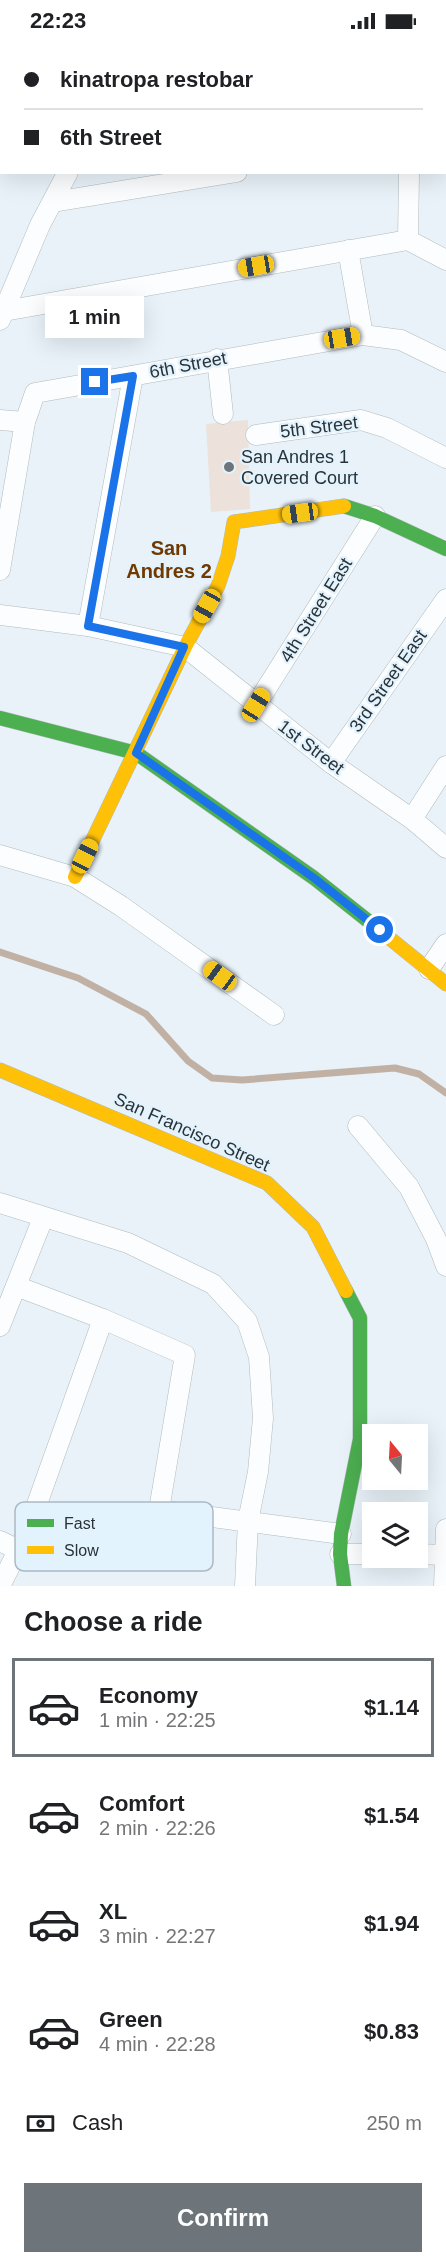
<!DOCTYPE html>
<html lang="en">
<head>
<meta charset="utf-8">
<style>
  :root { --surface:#fff; --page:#f2f2f2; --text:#202124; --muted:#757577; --line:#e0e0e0; --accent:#6d757a }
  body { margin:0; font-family:Helvetica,sans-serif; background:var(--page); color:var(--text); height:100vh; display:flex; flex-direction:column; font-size:22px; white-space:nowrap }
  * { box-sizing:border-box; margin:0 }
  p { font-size:20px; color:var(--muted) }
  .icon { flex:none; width:33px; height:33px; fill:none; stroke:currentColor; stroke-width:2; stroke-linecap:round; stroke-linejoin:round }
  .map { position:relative; height:1544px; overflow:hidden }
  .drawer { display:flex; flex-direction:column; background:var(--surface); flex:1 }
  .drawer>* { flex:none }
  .hud { position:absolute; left:0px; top:0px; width:447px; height:132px; box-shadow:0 6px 24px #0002; display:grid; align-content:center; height:132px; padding:0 24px; background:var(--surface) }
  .needle { width:39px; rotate:342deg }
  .fabs { position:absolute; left:362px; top:1382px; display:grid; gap:12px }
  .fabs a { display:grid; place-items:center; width:66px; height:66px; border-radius:0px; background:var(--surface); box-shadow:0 6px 24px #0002; font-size:30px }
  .end { position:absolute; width:27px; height:27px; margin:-14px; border:8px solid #1a73e8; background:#fff; box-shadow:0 0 0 3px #fff }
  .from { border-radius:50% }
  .bubble { position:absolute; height:42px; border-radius:0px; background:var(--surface); box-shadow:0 6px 24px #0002; font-size:20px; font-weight:700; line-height:42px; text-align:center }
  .car { position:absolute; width:18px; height:36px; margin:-18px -9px; border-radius:8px; box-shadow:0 0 4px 2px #0007; background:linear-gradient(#f5c518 24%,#345 0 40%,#f5c518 0 76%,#345 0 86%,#f5c518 0) }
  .hud b { display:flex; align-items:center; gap:21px; height:57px; font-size:22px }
  .hud b+b { border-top:2px solid var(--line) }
  .hud i { width:15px; height:15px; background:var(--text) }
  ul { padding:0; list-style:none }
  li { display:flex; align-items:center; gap:18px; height:99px; margin:0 12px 9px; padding:0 12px; border:3px solid transparent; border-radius:0px }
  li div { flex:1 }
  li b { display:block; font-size:22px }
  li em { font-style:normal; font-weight:700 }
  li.current { border-color:var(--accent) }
  li>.icon { width:54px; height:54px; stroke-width:1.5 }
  h2 { padding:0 24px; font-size:27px; line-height:72px }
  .pay { display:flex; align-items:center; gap:15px; height:66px; padding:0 24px; font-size:22px }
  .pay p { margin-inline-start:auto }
  .primary-button { display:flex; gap:12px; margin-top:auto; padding:12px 24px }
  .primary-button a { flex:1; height:69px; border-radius:0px; background:var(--accent); color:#fff; font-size:24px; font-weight:700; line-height:69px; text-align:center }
  .status { display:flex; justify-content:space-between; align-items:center; height:42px; padding:0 30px; background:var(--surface); direction:ltr }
  .status svg { height:16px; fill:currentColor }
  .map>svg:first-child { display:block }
  .green { fill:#ece2db }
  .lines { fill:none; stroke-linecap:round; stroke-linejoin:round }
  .stream { stroke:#c1b1a5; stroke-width:7 }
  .street-casing { stroke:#b2babe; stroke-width:21 }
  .fast-casing { stroke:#b2babe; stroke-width:15 }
  .slow-casing { stroke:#b2babe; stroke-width:15 }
  .street { stroke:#fcfdfe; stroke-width:20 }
  .fast { stroke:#4caf50; stroke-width:14 }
  .slow { stroke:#ffc107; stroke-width:14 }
  .route { stroke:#1a73e8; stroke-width:8 }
  .poi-dot { fill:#6d757a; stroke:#e2f3fe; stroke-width:2 }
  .labels { text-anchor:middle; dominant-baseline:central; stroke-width:4.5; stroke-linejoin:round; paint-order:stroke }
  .street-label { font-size:18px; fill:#2b3236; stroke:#e2f3fe }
  .poi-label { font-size:18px; fill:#2b3236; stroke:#e2f3fe; text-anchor:start }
  .neighbourhood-label { font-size:20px; font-weight:bold; fill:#713900; stroke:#e2f3fe }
  .key { fill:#e2f3fe; stroke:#abb9c2; stroke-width:1.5 }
  .key-label { font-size:16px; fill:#2b3236 }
</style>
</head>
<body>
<div class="status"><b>22:23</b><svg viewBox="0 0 49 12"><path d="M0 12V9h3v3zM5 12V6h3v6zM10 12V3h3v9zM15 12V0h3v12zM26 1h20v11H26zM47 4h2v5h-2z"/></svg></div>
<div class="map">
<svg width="446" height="1544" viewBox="0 0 446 1544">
  <rect width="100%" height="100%" fill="#e8f2f8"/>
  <polygon class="green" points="248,378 250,467 211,470 206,382"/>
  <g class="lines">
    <polyline class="stream" points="0,910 78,936 146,972 188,1019 212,1036 242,1038 395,1026 419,1032 446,1051"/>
    <defs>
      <g id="street">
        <polyline points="110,0 111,2"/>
        <polyline points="54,2 56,0"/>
        <polyline points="92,2 95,0"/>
        <polyline points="331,2 331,0"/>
        <polyline points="423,2 423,0"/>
        <polyline points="0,48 2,46"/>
        <polyline points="53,160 237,130"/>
        <polyline points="408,198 409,130"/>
        <polyline points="348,208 363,293"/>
        <polyline points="0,267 4,269 408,198 446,218"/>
        <polyline points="0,278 40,183 68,130"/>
        <polyline points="217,317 223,372"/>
        <polyline points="0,378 25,380"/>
        <polyline points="256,393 361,378 387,386 446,416"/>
        <polyline points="0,528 25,380 35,351 363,293 401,298 446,320"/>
        <polyline points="0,573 88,584 185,605 331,721 412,777 446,806"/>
        <polyline points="88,584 133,334"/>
        <polyline points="256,663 375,474"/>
        <polyline points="331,721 446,557"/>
        <polyline points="412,777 446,724"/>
        <polyline points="0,813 75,835 121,864 274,973"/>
        <polyline points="429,927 446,902"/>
        <polyline points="358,1084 409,1145 436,1197 446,1224"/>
        <polyline points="0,1161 128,1201 213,1242 247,1279 259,1315 263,1376 258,1430 248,1479 245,1544"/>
        <polyline points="16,1244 103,1277 185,1313 159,1468"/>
        <polyline points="0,1284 43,1176"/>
        <polyline points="0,1499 20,1509 159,1468 341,1492"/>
        <polyline points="340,1512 372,1512"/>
        <polyline points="417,1512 446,1513"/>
        <polyline points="0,1544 26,1493 103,1277"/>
        <polyline points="444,1544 446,1487"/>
      </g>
      <g id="fast">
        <polyline points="344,464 375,474 446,507"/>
        <polyline points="0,676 136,711 314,836 377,886"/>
        <polyline points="344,1544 340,1512 341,1492 360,1397 360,1276 346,1249"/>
      </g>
      <g id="slow">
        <polyline points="75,835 185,605 218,544 228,514 234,480 344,464"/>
        <polyline points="377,886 446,942"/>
        <polyline points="0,1028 267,1141 313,1185 346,1249"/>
      </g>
    </defs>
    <use href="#street" class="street-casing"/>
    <use href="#fast" class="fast-casing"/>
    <use href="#slow" class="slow-casing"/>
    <use href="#street" class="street"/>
    <use href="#fast" class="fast"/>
    <use href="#slow" class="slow"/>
  </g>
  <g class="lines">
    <polyline class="route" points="95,340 133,334 88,584 184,605 136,711 314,836 380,888"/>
  </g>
  <circle class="poi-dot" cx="229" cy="425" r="6"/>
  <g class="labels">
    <g class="street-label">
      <text transform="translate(188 323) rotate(-11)">6th Street</text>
      <text transform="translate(319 385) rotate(-7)">5th Street</text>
      <text transform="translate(316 568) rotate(-58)">4th Street East</text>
      <text transform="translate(388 639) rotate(-55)">3rd Street East</text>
      <text transform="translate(311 705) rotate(37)">1st Street</text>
      <text transform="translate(192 1090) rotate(24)">San Francisco Street</text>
    </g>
    <g class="poi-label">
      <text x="241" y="415">San Andres 1<tspan x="241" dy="21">Covered Court</tspan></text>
    </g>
    <g class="neighbourhood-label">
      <text x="169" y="506">San<tspan x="169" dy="23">Andres 2</tspan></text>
    </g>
  </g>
  <rect x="15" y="1460" width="198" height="69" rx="9" class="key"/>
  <rect x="27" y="1477" width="27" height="8" fill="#4caf50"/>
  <rect x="27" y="1504" width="27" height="8" fill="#ffc107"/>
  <g class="key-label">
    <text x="64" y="1487">Fast</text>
    <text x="64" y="1514">Slow</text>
  </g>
</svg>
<div class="fabs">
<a><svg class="needle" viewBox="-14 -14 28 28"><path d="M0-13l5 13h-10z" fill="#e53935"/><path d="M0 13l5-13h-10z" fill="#757577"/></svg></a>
<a><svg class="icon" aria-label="layers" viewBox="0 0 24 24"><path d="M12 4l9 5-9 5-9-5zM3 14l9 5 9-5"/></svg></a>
</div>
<i class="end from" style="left:380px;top:888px"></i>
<i class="end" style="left:95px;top:340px"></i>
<div class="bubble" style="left:45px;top:254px;width:99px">1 min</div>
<i class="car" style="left:256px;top:224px;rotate:260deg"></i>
<i class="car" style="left:342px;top:296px;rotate:81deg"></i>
<i class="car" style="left:300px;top:471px;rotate:262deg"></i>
<i class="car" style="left:207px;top:564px;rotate:209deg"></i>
<i class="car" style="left:256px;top:663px;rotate:32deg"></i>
<i class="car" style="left:85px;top:814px;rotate:26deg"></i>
<i class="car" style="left:220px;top:934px;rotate:306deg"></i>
<div class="hud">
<b><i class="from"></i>kinatropa restobar</b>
<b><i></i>6th Street</b>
</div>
</div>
<section class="drawer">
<h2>Choose a ride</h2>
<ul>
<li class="current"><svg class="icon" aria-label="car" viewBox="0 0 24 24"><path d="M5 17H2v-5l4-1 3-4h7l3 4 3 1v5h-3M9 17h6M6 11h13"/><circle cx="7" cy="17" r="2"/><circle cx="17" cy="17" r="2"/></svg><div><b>Economy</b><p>1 min · 22:25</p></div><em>$1.14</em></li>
<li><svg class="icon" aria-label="car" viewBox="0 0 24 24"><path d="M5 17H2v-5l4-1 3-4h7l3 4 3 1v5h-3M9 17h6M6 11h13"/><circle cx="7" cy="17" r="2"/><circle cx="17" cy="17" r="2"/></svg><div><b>Comfort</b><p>2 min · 22:26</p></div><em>$1.54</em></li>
<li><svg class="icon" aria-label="car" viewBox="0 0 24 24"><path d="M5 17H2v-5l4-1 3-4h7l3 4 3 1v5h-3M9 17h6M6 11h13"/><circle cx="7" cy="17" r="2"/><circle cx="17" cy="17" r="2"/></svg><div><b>XL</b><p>3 min · 22:27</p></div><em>$1.94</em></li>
<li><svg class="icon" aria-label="car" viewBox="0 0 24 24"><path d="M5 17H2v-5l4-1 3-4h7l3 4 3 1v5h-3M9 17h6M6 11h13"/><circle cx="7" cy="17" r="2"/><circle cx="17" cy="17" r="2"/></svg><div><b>Green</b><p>4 min · 22:28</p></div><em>$0.83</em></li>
</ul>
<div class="pay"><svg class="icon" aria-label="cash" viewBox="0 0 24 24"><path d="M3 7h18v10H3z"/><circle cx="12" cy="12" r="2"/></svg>Cash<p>250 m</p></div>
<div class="primary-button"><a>Confirm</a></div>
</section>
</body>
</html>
